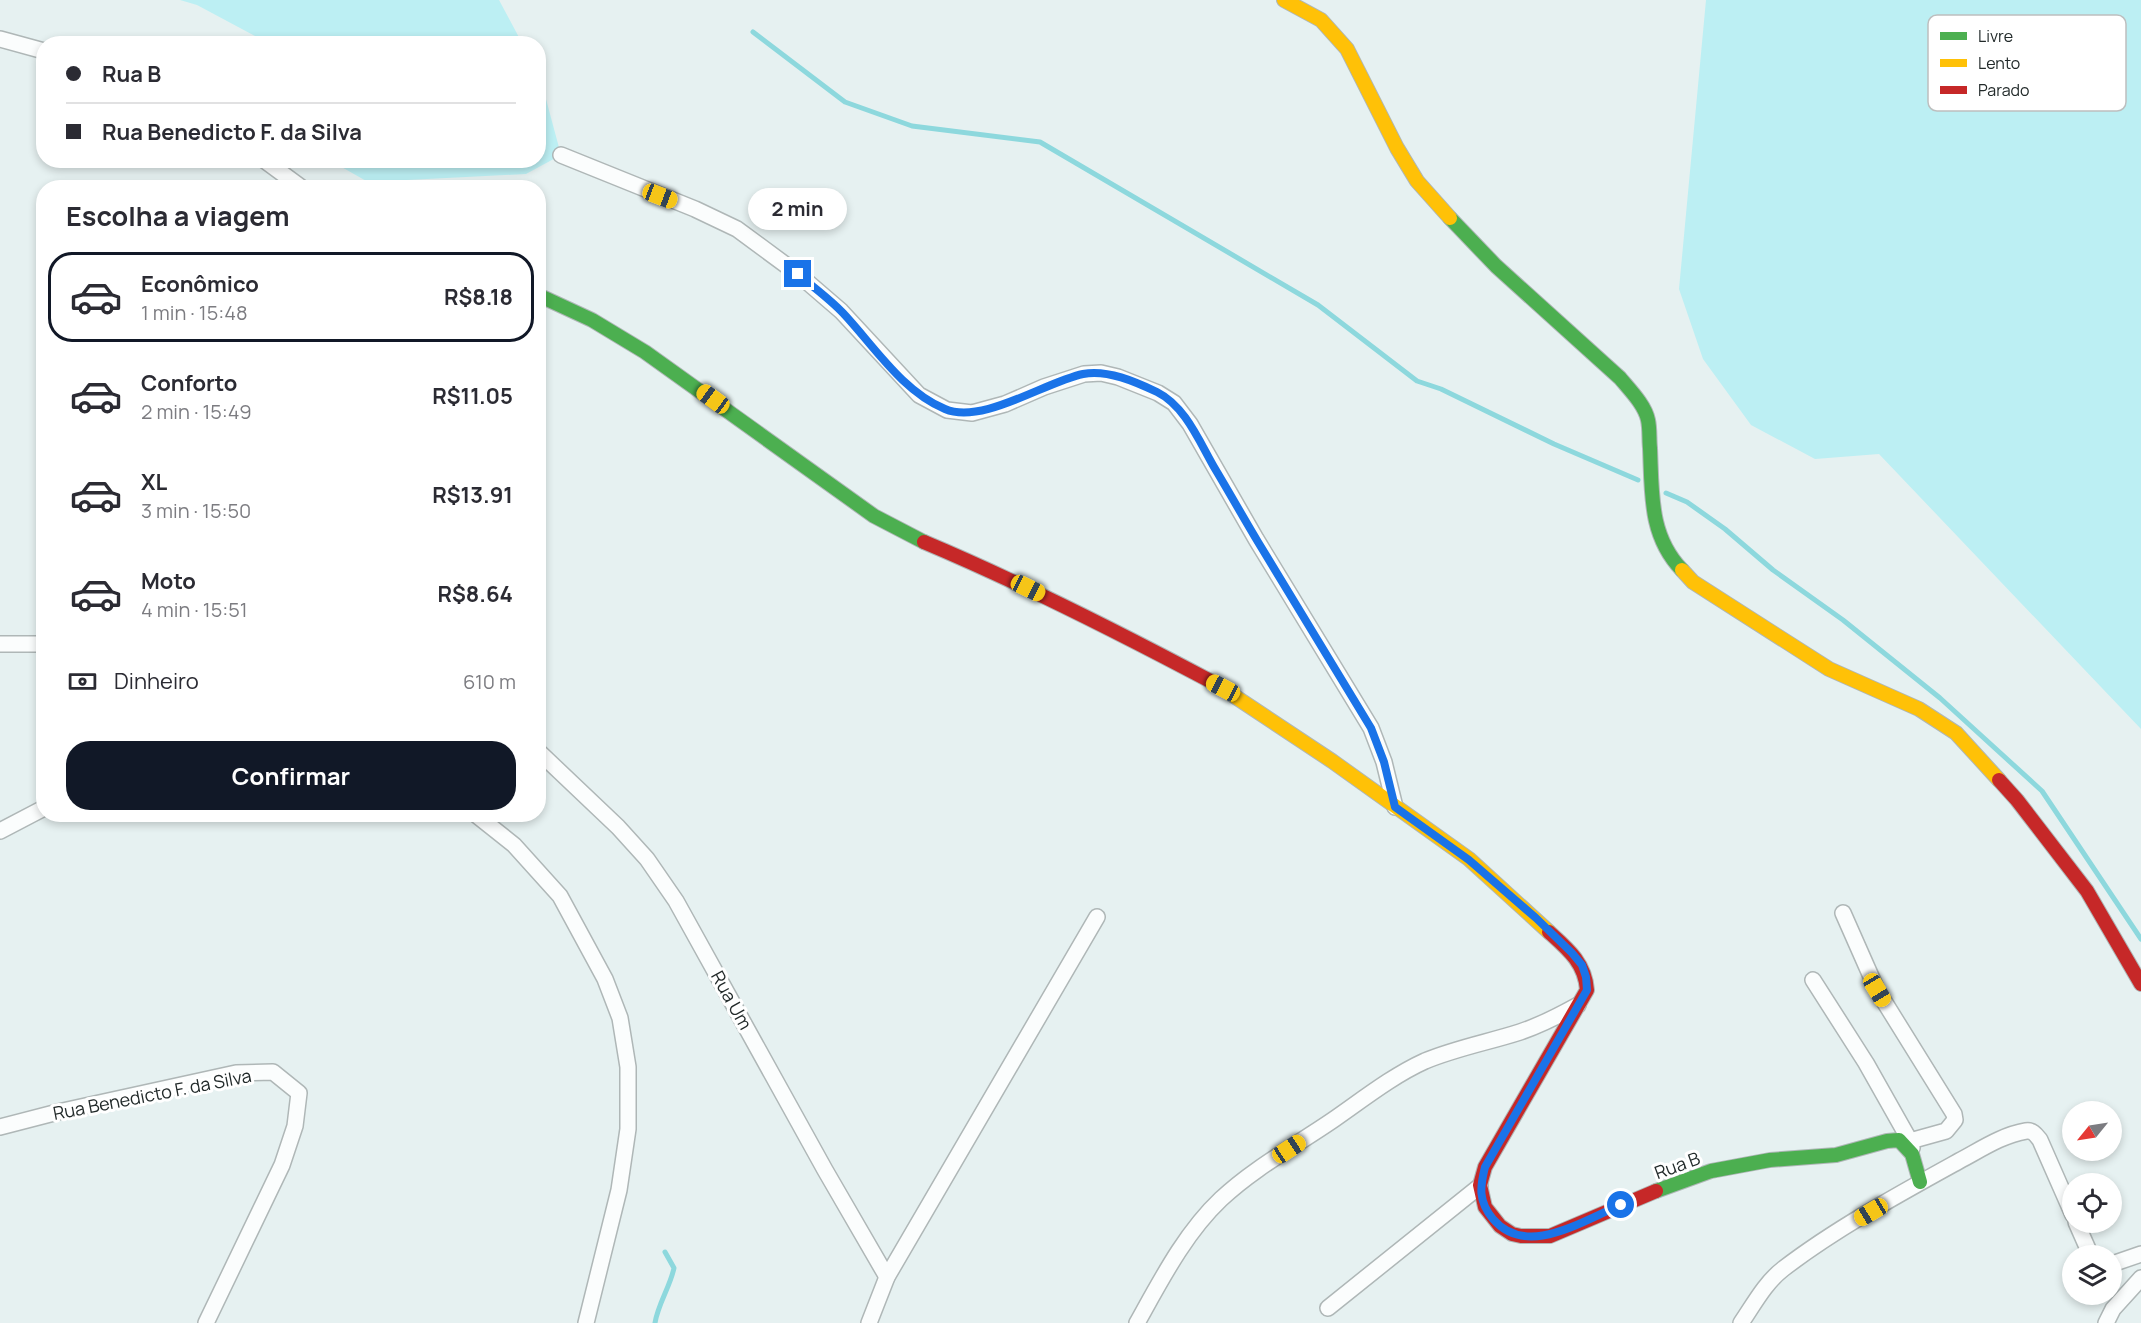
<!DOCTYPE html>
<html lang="pt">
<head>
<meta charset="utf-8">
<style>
  :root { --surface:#fff; --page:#f2f2f3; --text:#2b2b33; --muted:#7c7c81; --line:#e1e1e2; --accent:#111827 }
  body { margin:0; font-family:Manrope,sans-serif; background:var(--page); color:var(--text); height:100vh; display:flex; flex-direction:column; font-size:22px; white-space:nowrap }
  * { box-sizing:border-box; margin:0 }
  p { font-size:20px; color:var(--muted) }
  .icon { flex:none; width:33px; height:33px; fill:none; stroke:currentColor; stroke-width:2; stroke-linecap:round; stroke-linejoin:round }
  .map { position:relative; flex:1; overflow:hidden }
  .panel { position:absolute; left:36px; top:180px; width:510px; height:642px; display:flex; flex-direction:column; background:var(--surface); border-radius:24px; box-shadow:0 3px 9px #0003 }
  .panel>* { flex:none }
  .top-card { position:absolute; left:36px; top:36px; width:510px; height:132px; border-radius:24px; box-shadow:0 3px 9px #0003; display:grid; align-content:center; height:132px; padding:0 30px; background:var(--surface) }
  .needle { width:39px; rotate:240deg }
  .controls { position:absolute; left:2062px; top:1101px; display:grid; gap:12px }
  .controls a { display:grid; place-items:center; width:60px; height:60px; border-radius:50%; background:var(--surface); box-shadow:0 3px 9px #0003; font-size:30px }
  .end { position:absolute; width:27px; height:27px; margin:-14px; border:8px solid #1a73e8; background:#fff; box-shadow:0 0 0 3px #fff }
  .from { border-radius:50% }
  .bubble { position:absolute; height:42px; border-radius:21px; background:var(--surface); box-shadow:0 3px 9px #0003; font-size:20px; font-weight:700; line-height:42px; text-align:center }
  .car { position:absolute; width:18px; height:36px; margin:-18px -9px; border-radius:8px; box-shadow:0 0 4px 2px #0007; background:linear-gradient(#f5c518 24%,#345 0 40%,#f5c518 0 76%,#345 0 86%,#f5c518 0) }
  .top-card b { display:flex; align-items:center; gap:21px; height:57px; font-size:22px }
  .top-card b+b { border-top:2px solid var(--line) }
  .top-card i { width:15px; height:15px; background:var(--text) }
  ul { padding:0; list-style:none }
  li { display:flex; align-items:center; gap:18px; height:90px; margin:0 12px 9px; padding:0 18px; border:3px solid transparent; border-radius:24px }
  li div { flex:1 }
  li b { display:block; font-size:22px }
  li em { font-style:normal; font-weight:700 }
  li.on { border-color:var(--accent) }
  li>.icon { width:54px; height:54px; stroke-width:1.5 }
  h2 { padding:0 30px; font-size:27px; line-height:72px }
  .pay { display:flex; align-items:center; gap:15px; height:66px; padding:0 30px; font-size:22px }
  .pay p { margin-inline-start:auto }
  .primary-button { display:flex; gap:12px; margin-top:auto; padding:12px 30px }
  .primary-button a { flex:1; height:69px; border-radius:24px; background:var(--accent); color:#fff; font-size:24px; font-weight:700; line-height:69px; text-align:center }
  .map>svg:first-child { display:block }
  .green { fill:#bceff3 }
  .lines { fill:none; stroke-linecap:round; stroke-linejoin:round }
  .stream { stroke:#8dd8dd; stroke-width:5 }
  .street-casing { stroke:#afb7b7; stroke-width:18 }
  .fast-casing { stroke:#afb7b7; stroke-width:16 }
  .slow-casing { stroke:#afb7b7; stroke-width:16 }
  .jam-casing { stroke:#afb7b7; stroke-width:16 }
  .street { stroke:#fbfdfd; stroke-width:15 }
  .fast { stroke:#4caf50; stroke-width:14 }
  .slow { stroke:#ffc107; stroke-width:14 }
  .jam { stroke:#c62828; stroke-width:14 }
  .route { stroke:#1a73e8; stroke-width:8 }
  .labels { text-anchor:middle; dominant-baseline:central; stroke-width:6; stroke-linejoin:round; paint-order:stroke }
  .street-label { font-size:18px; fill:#222a2a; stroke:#fff }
  .key { fill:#fff; stroke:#bdbfbf; stroke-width:1.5 }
  .key-label { font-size:16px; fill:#222a2a }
</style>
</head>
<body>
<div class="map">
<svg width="2141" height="1323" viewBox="0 0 2141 1323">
  <rect width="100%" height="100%" fill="#e6f1f1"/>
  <g class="green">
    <polygon points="180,0 499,0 522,43 255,43 255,36 197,5"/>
    <polygon points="1706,0 2141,0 2141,729 1879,454 1815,459 1751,425 1703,359 1679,289"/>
    <polygon points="539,73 561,155 526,174 368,182 331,161 538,160"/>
  </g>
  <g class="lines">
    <g class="stream">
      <polyline points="753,32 845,102 912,126 1040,142 1318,305 1417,381 1441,389 1554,444 1638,480"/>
      <polyline points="1666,493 1687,502 1725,529 1773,570 1843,620 1940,698 2042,791 2141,939"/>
      <path d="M655,1323C658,1304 670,1287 674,1268L665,1252"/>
    </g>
    <defs>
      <g id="street">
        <polyline points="0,39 44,51"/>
        <polyline points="561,155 695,209 737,229 798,274 841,311 919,395 947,410 972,413 1005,404 1044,387 1084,374 1101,373 1118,377 1158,393 1174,403 1190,424 1256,539 1371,728 1384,762 1395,807"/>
        <polyline points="264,160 302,188"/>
        <polyline points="0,644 44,644"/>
        <polyline points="538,751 618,827 647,859 676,901 825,1170 887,1277"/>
        <polyline points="475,814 514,845 560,896 605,979 620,1018 628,1067 628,1129 619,1190 586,1323"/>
        <polyline points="0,831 44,808"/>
        <polyline points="1843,913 1877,990 1954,1114 1955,1120 1946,1131 1910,1141"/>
        <polyline points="1813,980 1866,1063 1910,1141 1912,1148"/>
        <polyline points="0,1127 58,1112 236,1073 273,1072 299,1093 295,1126 282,1165 206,1323"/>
        <polyline points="2076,1222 2091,1256"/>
        <polyline points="2112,1264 2141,1254"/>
        <polyline points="1328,1308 1480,1186"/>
        <polyline points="869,1323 887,1277 1097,917"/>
        <path d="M1137,1323C1161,1280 1185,1233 1221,1199C1254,1168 1295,1146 1333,1120C1362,1100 1392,1076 1425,1061C1456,1048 1489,1042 1520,1032C1541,1025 1560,1015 1578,1005"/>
        <path d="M1741,1323C1754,1304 1765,1283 1783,1269C1835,1229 1901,1193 1959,1161C1980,1150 2002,1135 2026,1131C2033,1130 2036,1135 2040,1140L2073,1215"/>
        <polyline points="2106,1323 2113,1309 2141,1278"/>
      </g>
      <g id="fast">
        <path d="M1450,218L1496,266L1620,378C1630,390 1645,405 1648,420C1650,429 1649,439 1650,448C1652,493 1649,536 1682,570"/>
        <polyline points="538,295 592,320 645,352 874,516 924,542"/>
        <polyline points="1656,1191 1711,1171 1770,1160 1836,1155 1887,1141 1899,1140 1912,1154 1920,1182"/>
      </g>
      <g id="slow">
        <polyline points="1284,0 1321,20 1347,49 1397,148 1417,181 1450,218"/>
        <polyline points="1682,570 1693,582 1829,669 1919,709 1956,733 1999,780"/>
        <polyline points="1216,684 1332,761 1469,859 1549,932"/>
      </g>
      <g id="jam">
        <path d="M924,542C1024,584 1120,633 1216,684"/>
        <polyline points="1999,780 2017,800 2087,891 2141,984"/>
        <path d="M1549,932C1568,949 1585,963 1587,990L1485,1167L1480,1185L1485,1207L1500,1226L1512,1234L1521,1236H1550L1656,1191"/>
      </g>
    </defs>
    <use href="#street" class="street-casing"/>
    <use href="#fast" class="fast-casing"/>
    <use href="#slow" class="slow-casing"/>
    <use href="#jam" class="jam-casing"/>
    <use href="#street" class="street"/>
    <use href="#fast" class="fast"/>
    <use href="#slow" class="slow"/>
    <use href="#jam" class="jam"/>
  </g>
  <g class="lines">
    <path class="route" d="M798,274C813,287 830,299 843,313C874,346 902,391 945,409C982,425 1045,382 1083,374C1107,369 1136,382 1157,392C1185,406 1199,441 1214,467C1229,492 1243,517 1258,542C1295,604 1333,666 1371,728L1384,762L1395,807L1469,860L1536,918L1572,953L1582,965L1586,977L1587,990L1485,1167C1480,1187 1478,1201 1493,1219C1527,1259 1583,1220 1621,1205"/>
  </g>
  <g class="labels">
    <g class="street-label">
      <text transform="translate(732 1000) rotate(61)">Rua Um</text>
      <text transform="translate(152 1094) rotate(-11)">Rua Benedicto F. da Silva</text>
      <text transform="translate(1677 1165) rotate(-20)">Rua B</text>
    </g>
  </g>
  <rect x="1928" y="15" width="198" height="96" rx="9" class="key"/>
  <rect x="1940" y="32" width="27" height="8" fill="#4caf50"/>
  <rect x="1940" y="59" width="27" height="8" fill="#ffc107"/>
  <rect x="1940" y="86" width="27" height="8" fill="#c62828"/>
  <g class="key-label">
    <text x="1978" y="42">Livre</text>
    <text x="1978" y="69">Lento</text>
    <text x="1978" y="96">Parado</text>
  </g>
</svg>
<div class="controls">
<a><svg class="needle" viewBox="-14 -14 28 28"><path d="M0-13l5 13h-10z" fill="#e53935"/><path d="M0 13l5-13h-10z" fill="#7c7c81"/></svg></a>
<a><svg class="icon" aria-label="locate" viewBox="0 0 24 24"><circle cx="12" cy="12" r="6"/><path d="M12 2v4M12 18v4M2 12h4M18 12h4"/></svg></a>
<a><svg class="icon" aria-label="layers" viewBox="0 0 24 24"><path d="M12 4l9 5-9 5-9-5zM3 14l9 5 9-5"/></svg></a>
</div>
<i class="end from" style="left:1621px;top:1205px"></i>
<i class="end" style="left:798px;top:274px"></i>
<div class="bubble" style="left:748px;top:188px;width:99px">2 min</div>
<i class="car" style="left:660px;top:196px;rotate:111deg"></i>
<i class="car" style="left:713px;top:399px;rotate:306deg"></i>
<i class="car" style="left:1028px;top:588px;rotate:116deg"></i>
<i class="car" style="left:1223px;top:688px;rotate:298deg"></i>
<i class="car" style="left:1877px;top:990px;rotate:149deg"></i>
<i class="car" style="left:1289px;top:1149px;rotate:57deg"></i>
<i class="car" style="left:1871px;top:1212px;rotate:239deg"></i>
<div class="top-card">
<b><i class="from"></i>Rua B</b>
<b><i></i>Rua Benedicto F. da Silva</b>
</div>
<section class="panel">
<h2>Escolha a viagem</h2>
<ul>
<li class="on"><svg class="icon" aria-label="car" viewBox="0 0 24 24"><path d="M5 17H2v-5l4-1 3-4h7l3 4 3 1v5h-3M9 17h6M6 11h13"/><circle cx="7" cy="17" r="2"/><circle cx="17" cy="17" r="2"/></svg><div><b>Econômico</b><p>1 min · 15:48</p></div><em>R$8.18</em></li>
<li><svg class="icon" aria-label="car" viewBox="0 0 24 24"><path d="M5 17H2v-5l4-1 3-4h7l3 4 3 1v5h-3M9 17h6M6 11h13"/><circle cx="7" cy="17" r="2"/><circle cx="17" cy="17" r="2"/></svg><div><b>Conforto</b><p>2 min · 15:49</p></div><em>R$11.05</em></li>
<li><svg class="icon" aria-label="car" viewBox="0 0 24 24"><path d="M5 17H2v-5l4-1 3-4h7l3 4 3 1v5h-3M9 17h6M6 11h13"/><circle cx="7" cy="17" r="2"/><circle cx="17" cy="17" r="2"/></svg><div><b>XL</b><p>3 min · 15:50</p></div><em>R$13.91</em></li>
<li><svg class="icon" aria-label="car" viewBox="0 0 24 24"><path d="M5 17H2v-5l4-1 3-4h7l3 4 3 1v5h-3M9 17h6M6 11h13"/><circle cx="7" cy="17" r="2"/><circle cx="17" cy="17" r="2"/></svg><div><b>Moto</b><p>4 min · 15:51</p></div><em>R$8.64</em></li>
</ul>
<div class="pay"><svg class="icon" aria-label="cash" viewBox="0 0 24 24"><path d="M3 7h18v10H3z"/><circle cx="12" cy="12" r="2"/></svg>Dinheiro<p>610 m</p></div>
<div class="primary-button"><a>Confirmar</a></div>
</section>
</div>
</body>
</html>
